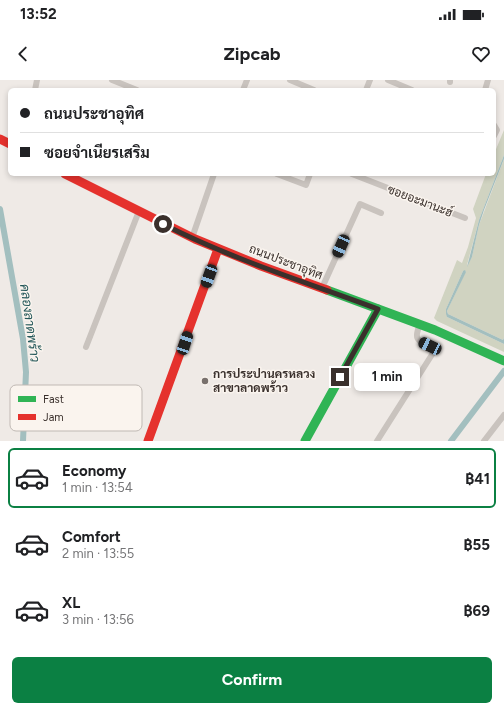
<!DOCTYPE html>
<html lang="en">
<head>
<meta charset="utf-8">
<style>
  :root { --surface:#fff; --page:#f2f2f2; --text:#202124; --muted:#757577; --line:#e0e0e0; --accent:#0b8043 }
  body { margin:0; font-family:Figtree,Sarabun,sans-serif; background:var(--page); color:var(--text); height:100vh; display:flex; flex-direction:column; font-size:15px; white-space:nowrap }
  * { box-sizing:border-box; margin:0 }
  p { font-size:13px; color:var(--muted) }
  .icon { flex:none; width:22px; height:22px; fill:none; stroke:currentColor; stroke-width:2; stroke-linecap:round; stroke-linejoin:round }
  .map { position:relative; height:361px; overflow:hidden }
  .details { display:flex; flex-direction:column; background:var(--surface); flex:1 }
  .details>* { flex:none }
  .banner { position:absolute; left:8px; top:8px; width:488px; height:88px; border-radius:6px; box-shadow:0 2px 6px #0003; display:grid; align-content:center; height:88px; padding:0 12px; background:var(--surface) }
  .end { position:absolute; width:18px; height:18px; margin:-9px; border:5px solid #3a302c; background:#fff; box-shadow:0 0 0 2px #fff }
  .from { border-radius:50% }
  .bubble { position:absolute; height:28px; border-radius:6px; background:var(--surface); box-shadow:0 2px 6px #0003; font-size:13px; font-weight:700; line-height:28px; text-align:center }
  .car { position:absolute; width:12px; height:24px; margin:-12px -6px; border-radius:5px; box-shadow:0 0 3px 1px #0007; background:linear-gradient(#222 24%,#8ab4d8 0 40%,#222 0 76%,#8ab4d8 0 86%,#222 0) }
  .banner b { display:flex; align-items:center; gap:14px; height:38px; font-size:15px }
  .banner b+b { border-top:1px solid var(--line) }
  .banner i { width:10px; height:10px; background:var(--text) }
  ul { padding:7px 0 0; list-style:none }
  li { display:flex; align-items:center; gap:12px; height:60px; margin:0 8px 6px; padding:0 4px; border:2px solid transparent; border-radius:6px }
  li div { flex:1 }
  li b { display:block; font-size:15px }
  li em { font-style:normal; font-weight:700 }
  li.active { border-color:var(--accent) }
  li>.icon { width:36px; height:36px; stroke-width:1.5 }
  .cta { display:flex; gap:8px; margin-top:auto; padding:8px 12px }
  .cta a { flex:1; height:46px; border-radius:6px; background:var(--accent); color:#fff; font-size:16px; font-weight:700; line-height:46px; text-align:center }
  .status { display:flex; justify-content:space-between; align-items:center; height:28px; padding:0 20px; background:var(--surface); direction:ltr }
  .status svg { height:11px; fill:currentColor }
  header { display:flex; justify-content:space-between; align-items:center; height:52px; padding:0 12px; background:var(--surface); font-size:18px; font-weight:700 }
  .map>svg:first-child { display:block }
  .green { fill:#d0d3c1 }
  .water { fill:#a3bfbf }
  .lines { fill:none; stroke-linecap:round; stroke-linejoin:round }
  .canal { stroke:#a3bfbf; stroke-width:6 }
  .street { stroke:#c9c3be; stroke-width:6 }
  .fast { stroke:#30b455; stroke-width:9 }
  .jam { stroke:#e5322d; stroke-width:9 }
  .route { stroke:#3a302c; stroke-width:5 }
  .poi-dot { fill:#79716d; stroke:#faf4ee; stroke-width:1.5 }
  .labels { text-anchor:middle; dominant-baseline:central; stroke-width:3; stroke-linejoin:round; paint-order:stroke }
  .street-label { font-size:12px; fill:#3a302c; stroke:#faf4ee }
  .poi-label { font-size:12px; font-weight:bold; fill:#3a302c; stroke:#faf4ee; text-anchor:start }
  .water-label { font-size:13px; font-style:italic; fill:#235759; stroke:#faf4ee }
  .key { fill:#faf4ee; stroke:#c0b9b4; stroke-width:1 }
  .key-label { font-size:11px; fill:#3a302c }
</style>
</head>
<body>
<div class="status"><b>13:52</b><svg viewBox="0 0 49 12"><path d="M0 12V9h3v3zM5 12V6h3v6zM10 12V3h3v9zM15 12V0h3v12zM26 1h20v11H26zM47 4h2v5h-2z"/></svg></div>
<header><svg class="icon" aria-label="back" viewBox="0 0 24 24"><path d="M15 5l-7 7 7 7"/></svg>Zipcab<svg class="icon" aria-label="heart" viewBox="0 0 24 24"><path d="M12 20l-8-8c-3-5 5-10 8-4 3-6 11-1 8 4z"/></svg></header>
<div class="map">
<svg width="504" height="361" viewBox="0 0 504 361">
  <rect width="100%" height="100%" fill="#efeae6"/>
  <polygon class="green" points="504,50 504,75 479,140 467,185 467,186 472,177 479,145 504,79 504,258 503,260 448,234 447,231 466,191 463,191 446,229 447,237 504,264 504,272 437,241 434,238 457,180 462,183 468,167 476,138 473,129 486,94 494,94 494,74"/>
  <g class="water">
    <polygon points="504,75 504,79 484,130 479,145 472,177 467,187 479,140"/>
    <polygon points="465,190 466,192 447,231 448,234 503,260 504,258 504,264 447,237 446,234 446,229 463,191"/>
  </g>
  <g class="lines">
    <g class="canal">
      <polyline points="0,129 23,259 26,292 23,361"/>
      <polyline points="451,361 504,291"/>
    </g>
    <g class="street">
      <polyline points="112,0 137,10"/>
      <polyline points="290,0 314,10"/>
      <polyline points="388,0 412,10"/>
      <polyline points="450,2 450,0"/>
      <polyline points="35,10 37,0"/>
      <polyline points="243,10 247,0"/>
      <polyline points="366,10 370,0"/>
      <polyline points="485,10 488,0"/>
      <polyline points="494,45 497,50 494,56"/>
      <polyline points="277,94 306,105 310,94"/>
      <polyline points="352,94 465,138"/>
      <polyline points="192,158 214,94"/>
      <polyline points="322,208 360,124 381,133"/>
      <polyline points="86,267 139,131"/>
      <path d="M377,361L433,273L432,267C418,260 413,261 420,244"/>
      <polyline points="484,361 504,335"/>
    </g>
    <g class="fast">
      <polyline points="327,210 435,250 504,281"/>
      <polyline points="305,361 378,229"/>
    </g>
    <g class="jam">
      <polyline points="0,59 10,64"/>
      <polyline points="65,94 195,159 261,186 327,210"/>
      <polyline points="148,361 218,169"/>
    </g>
  </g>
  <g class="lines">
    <path class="route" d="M163,144C231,179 306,202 378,229L340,297"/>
  </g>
  <circle class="poi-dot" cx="205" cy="301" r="4"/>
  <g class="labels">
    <g class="street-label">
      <text transform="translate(420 121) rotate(21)">ซอยอะมานะฮ์</text>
      <text transform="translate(286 182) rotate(21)">ถนนประชาอุทิศ</text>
    </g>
    <g class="poi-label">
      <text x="213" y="294">การประปานครหลวง<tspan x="213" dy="14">สาขาลาดพร้าว</tspan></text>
    </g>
    <g class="water-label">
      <text transform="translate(30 243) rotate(82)">คลองลาดพร้าว</text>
    </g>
  </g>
  <rect x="10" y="305" width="132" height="46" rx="6" class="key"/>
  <rect x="18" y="316" width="18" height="6" fill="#30b455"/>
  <rect x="18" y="334" width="18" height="6" fill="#e5322d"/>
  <g class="key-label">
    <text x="43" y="323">Fast</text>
    <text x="43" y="341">Jam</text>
  </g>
</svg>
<i class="end from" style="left:163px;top:144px"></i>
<i class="end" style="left:340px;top:297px"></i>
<div class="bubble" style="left:354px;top:283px;width:66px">1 min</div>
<i class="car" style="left:341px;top:166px;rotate:204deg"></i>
<i class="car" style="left:209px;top:196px;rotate:200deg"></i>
<i class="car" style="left:185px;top:263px;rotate:18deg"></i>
<i class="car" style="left:430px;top:266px;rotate:295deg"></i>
<div class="banner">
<b><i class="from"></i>ถนนประชาอุทิศ</b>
<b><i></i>ซอยจำเนียรเสริม</b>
</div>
</div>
<section class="details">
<ul>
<li class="active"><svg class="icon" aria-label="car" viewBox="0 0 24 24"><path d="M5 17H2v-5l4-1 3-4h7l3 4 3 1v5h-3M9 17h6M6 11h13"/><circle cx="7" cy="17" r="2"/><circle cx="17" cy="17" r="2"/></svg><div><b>Economy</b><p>1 min · 13:54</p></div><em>฿41</em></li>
<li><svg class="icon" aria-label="car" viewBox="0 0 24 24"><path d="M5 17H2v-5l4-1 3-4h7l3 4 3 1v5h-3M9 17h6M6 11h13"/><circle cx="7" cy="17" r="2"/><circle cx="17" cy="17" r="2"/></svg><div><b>Comfort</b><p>2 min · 13:55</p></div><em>฿55</em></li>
<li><svg class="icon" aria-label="car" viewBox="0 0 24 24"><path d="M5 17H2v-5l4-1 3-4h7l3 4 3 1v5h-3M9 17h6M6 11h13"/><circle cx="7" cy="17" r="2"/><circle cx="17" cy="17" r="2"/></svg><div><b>XL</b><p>3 min · 13:56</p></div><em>฿69</em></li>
</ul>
<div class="cta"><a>Confirm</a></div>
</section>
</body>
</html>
